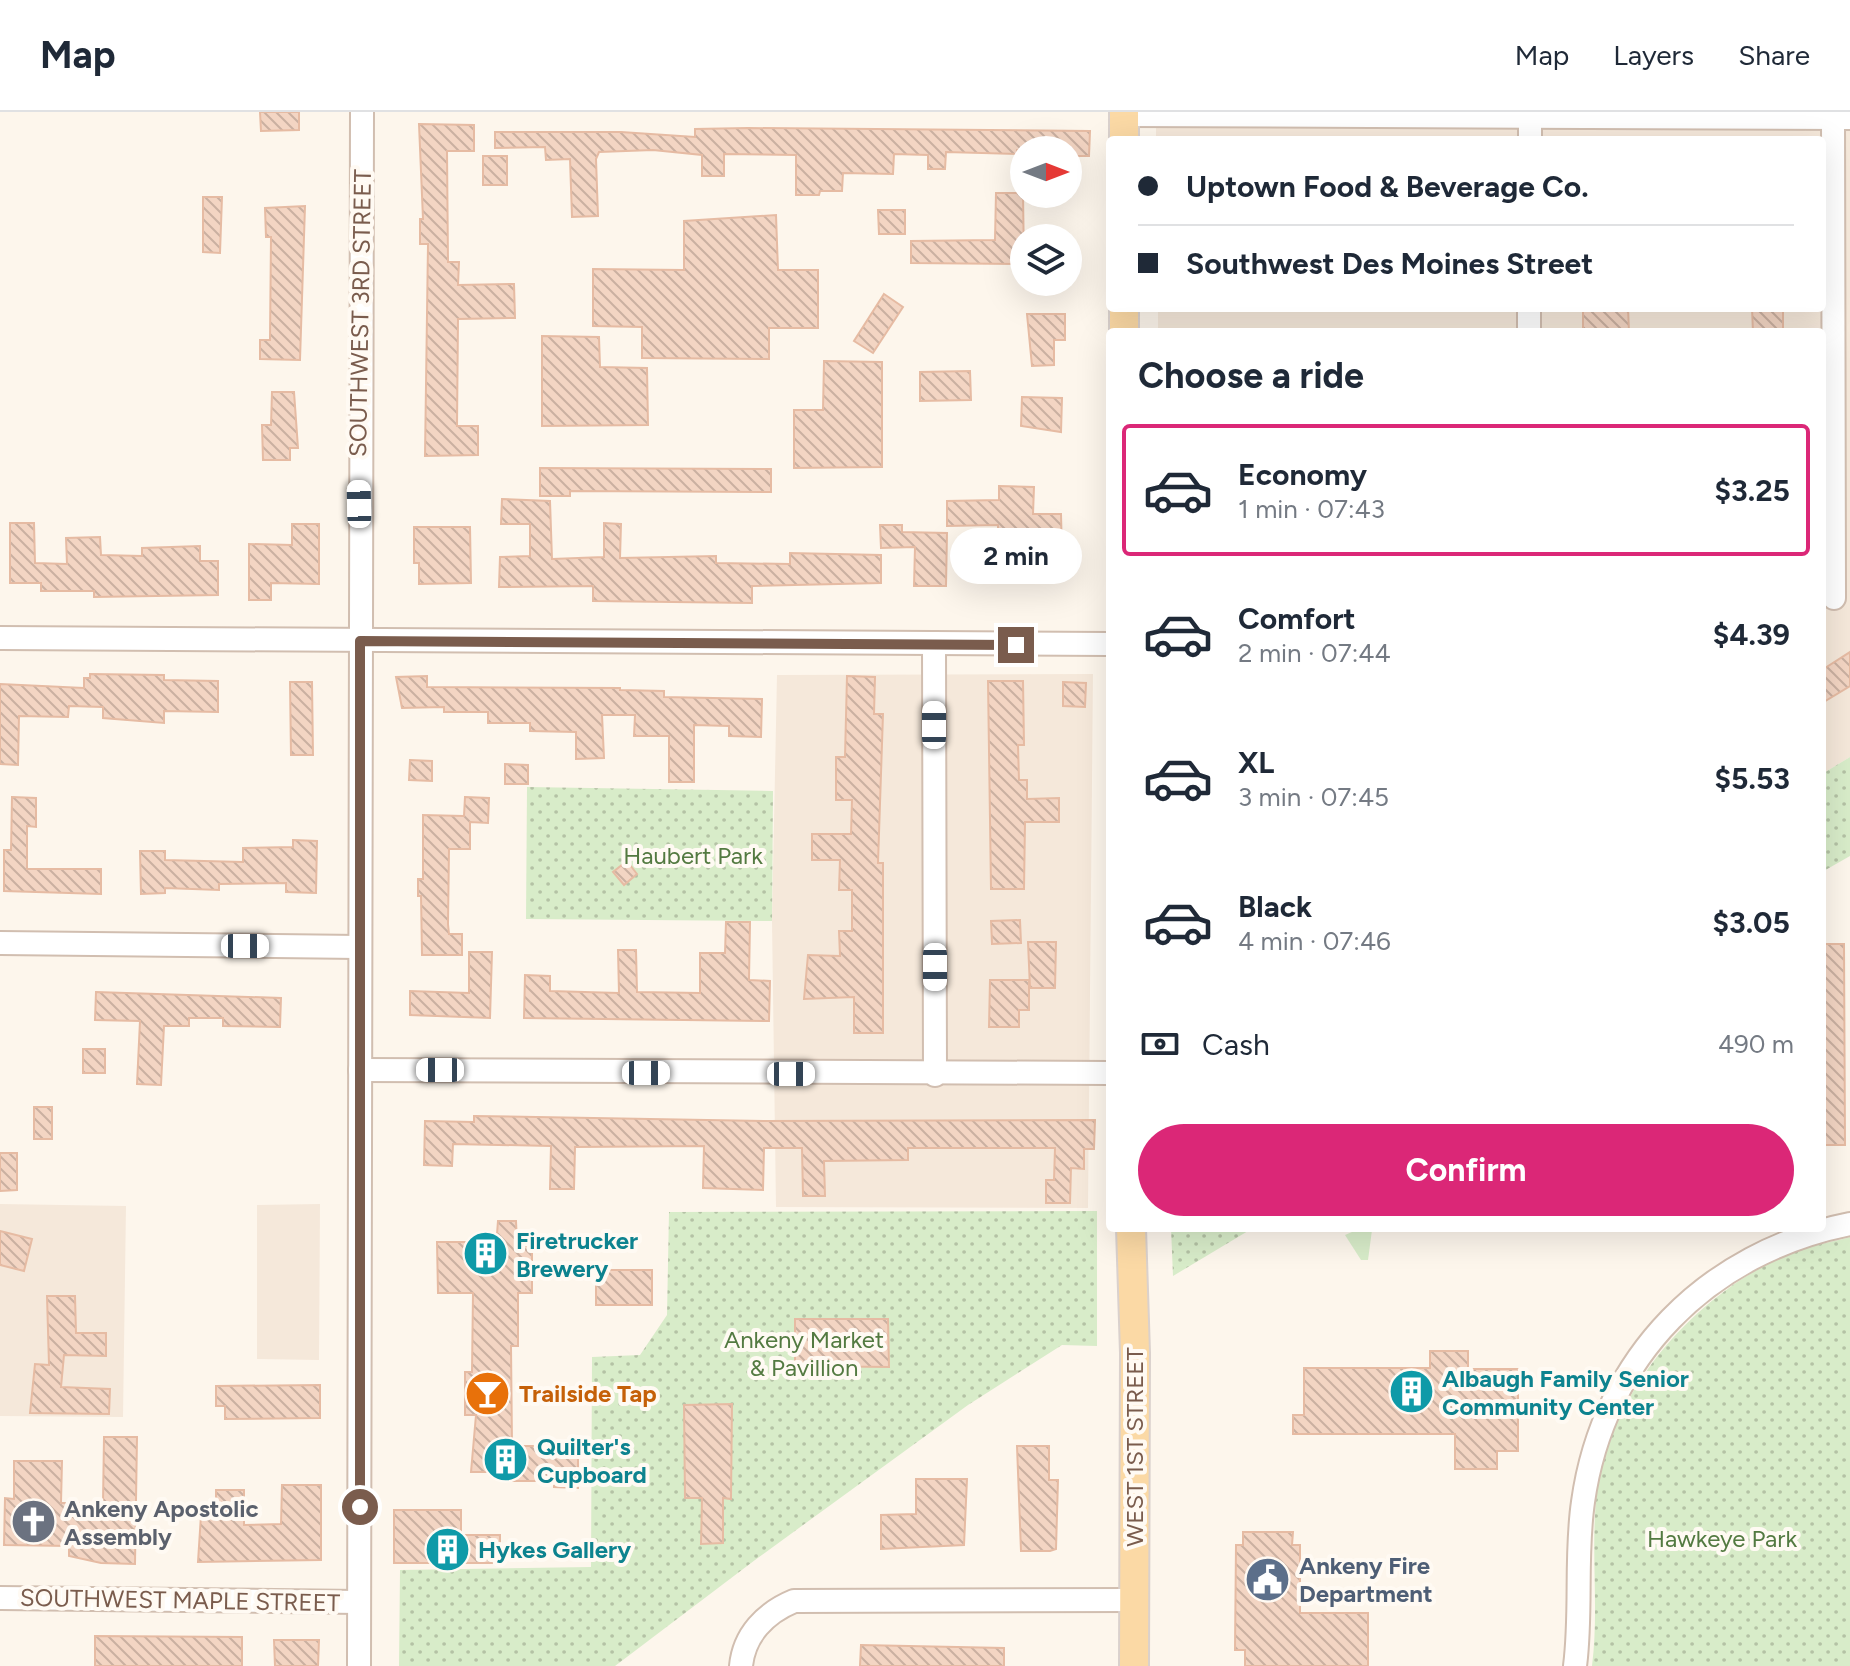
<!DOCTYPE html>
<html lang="en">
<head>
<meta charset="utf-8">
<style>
  :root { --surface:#fff; --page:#f2f2f3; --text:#1f2937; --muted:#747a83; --line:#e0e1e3; --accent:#db2777 }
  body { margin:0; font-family:Figtree,sans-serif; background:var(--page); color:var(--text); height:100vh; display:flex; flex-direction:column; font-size:30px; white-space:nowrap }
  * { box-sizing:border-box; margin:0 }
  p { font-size:26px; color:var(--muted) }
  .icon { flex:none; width:44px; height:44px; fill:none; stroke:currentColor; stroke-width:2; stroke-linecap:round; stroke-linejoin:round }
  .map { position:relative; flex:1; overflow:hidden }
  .panel { position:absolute; left:1106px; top:216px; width:720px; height:904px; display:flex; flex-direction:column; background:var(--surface); border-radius:8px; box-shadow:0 8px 32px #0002 }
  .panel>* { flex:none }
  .top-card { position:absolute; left:1106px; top:24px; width:720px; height:176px; border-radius:8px; box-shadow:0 8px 32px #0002; display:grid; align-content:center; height:176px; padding:0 32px; background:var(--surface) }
  .needle { width:52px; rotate:90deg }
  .tools { position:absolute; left:1010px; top:24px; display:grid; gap:16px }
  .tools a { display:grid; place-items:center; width:72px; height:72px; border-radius:50%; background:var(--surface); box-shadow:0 8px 32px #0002; font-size:40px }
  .end { position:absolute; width:36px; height:36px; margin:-18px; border:10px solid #7a5c4d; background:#fff; box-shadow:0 0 0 4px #fff }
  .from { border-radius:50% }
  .bubble { position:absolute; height:56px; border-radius:28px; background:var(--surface); box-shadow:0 8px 32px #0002; font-size:26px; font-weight:700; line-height:56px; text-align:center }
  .car { position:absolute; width:24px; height:48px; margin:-24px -12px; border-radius:10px; box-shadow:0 0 6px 2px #0007; background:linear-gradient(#fff 24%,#345 0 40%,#fff 0 76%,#345 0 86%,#fff 0) }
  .top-card b { display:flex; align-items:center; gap:28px; height:76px; font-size:30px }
  .top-card b+b { border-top:2px solid var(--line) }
  .top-card i { width:20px; height:20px; background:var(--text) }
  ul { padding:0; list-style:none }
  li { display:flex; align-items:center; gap:24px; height:132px; margin:0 16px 12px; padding:0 16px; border:4px solid transparent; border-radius:8px }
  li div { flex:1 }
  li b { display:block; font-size:30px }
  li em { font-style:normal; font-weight:700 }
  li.current { border-color:var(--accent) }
  li>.icon { width:72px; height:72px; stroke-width:1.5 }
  h2 { padding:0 32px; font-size:36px; line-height:96px }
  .pay { display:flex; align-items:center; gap:20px; height:88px; padding:0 32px; font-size:30px }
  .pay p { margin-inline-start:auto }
  .cta { display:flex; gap:16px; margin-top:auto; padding:16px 32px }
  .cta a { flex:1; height:92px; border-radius:48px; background:var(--accent); color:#fff; font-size:32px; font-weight:700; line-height:92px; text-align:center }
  header { display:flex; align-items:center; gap:48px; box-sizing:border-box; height:112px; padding:0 40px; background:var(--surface); border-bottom:2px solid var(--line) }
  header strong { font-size:38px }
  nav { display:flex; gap:44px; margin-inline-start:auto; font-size:28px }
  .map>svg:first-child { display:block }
  .residential { fill:#f5e8da }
  .grass { fill:#d8ecc9 }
  .park { fill:url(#park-dots) }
  .building { fill:url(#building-back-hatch); stroke:#e6bba3; stroke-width:2 }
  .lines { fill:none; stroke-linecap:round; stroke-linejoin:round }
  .minor-casing { stroke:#d1beb0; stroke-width:26 }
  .major-casing { stroke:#dad1cd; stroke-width:32 }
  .minor { stroke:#fff; stroke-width:22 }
  .major { stroke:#fbd9a5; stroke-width:28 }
  .route { stroke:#7a5c4d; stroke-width:10 }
  .labels { text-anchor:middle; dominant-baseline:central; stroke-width:8; stroke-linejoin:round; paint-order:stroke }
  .street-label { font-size:24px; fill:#7a5c4d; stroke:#fffaf3 }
  .park-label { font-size:24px; fill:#537a41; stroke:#fffaf3 }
  .culture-label { font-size:24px; font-weight:bold; fill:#0d838f; stroke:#fffaf3; text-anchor:start }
  .food-label { font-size:24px; font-weight:bold; fill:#c56008; stroke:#fffaf3; text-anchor:start }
  .worship-label { font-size:24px; font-weight:bold; fill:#5b616d; stroke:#fffaf3; text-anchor:start }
  .service-label { font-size:24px; font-weight:bold; fill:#4e5e75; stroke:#fffaf3; text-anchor:start }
</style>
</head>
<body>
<header>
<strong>Map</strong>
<nav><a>Map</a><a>Layers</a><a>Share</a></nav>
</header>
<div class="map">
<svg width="1850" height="1554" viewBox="0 0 1850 1554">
  <defs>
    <pattern id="park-dots" width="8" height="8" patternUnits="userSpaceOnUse" patternTransform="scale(2)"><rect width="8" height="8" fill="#d8ecc9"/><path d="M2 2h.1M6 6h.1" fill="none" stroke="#b4c2a5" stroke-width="1.8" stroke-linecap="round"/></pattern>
    <pattern id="building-back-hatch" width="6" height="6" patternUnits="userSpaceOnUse" patternTransform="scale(2)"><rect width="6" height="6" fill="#f3d5c3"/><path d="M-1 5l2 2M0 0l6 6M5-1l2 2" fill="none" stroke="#cab0a1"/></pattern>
  </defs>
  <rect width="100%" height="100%" fill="#fdf6ec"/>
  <g class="residential">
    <polygon points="1156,0 1850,0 1850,645 1822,662 1822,220 1158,220 1158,196 1822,196 1822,28 1156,28"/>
    <polygon points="1093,562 1088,1096 776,1095 772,809 777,563"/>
    <polygon points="0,1092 126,1094 123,1305 0,1304"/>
    <polygon points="320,1092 319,1248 257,1247 257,1093"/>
  </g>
  <polygon class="grass" points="1361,1116 1372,1118 1368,1148 1361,1148 1345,1123"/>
  <g class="park">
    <polygon points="1850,645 1850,744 1822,760 1822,662"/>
    <polygon points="527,675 773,679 772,809 526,807"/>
    <polygon points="1097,1099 1097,1234 1062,1233 968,1293 755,1448 615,1554 399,1554 400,1458 591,1455 592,1245 640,1243 667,1203 669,1100"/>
    <polygon points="1171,1116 1253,1116 1173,1164"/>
    <path d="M1850,1125V1554H1592C1599,1499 1591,1444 1596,1389C1607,1282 1690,1187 1785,1143C1805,1134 1829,1131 1850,1125Z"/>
  </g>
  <g class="building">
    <polygon points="260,0 299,0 299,18 261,19"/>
    <polygon points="419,12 474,13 474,39 447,39 448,150 459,150 458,173 514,172 515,206 458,207 457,314 478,314 478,343 425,344 428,132 420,132 420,107 423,107"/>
    <polygon points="748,16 1090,19 1089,44 1068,44 1068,38 1017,38 1017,42 946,40 945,57 928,57 928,43 894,42 893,62 843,61 842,79 820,79 819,83 796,83 796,43 724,42 724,64 702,64 702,43 653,38 599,40 596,47 598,104 572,105 570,47 546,48 545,35 495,36 495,20 621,20 695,25 695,17"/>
    <rect x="483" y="44" width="24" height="29"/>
    <polygon points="996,81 1023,81 1024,152 911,151 911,129 995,128"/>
    <polygon points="203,85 222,85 220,141 203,140"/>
    <polygon points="305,94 300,248 260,247 260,228 270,228 271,125 266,125 265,96"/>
    <polygon points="878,98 905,98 905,122 879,122"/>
    <polygon points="776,103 778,158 818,158 818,216 769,216 769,247 642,246 642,215 593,214 593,157 684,158 684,109"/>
    <polygon points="884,182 903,195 873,241 854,229"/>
    <polygon points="1583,196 1628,196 1629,220 1583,220"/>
    <polygon points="1752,196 1783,196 1783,220 1753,220"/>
    <polygon points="1027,202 1065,202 1065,228 1054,228 1054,253 1032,254"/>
    <polygon points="542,224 599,225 600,255 647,256 648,313 542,314"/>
    <polygon points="824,249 882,250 882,355 794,356 794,298 823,298"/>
    <polygon points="970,259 971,288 920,289 920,260"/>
    <polygon points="272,280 294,280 298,336 290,336 290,348 263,348 262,313 271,313"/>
    <polygon points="1022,285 1062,286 1061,320 1021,314"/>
    <polygon points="540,356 771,357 771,380 570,379 570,384 540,384"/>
    <polygon points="999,374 1034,375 1033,402 1061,402 1062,443 1039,442 1038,463 1017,462 1017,446 998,445 998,413 947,414 947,389 999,388"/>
    <polygon points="502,387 550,389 552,447 604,445 604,411 621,412 620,446 716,444 716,451 790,452 790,441 881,443 881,471 752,474 752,491 593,489 593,474 499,475 500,445 530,444 530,412 501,412"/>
    <polygon points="10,411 34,411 35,451 67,452 66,426 100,425 101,443 142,444 142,436 200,434 200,449 218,449 218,483 94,485 94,479 41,479 41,471 10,471"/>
    <polygon points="292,412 319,412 319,472 271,471 271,488 249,488 249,432 292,433"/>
    <polygon points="880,413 902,413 902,420 947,421 946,474 914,474 915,435 881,436"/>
    <polygon points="414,415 470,415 471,471 419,472 419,451 414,451"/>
    <polygon points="1850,540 1850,574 1822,591 1822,558"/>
    <polygon points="90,562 164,563 164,568 218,569 218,600 164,599 164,611 103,606 103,595 69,594 68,605 19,604 18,653 0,652 0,572 84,576 84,566 90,566"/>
    <polygon points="427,564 427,575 620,576 620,578 664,579 664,585 762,587 761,625 729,624 729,614 694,613 694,670 669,670 669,624 634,624 635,603 602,603 604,646 576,647 576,620 530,619 530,611 488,611 488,600 444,600 444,595 402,596 396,565"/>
    <polygon points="847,564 875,565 874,602 883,602 878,751 883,751 883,921 854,921 854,885 804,887 808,843 840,844 839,819 852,819 852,778 839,778 840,748 812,748 812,722 851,722 852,688 836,688 836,645 845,645"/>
    <polygon points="988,569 1023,569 1024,633 1018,633 1019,668 1027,668 1027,687 1059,686 1059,710 1025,710 1024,777 991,777"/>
    <polygon points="290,570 312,570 313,643 291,643"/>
    <polygon points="1063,570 1086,571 1085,595 1063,594"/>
    <polygon points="410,648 432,649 432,669 409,668"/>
    <polygon points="505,652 528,653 528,672 505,672"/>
    <polygon points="12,685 36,686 36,715 27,714 27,757 101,757 101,782 4,779 4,738 11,738"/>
    <polygon points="465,685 489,686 488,711 470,710 470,737 449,737 448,812 449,822 462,822 462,843 422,843 421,784 418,784 418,767 423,767 423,703 464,704"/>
    <polygon points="293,728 317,729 316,781 286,780 286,771 219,772 219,778 165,776 165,781 141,782 140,739 165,739 165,748 243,750 243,736 293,735"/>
    <polygon points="627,749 637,762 624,773 613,760"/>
    <polygon points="1020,808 1021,831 992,832 991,809"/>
    <polygon points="726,810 750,810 749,868 770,869 769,909 524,906 525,863 550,864 550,879 619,881 618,838 636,838 637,880 700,881 700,841 725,841"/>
    <polygon points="1028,830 1056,830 1055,876 1030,876"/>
    <polygon points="1822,832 1844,832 1845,1033 1822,1033"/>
    <polygon points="469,840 492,840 490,906 410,903 410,879 469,881"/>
    <polygon points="990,868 1029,868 1029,898 1019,898 1019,915 989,915"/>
    <polygon points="96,880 281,886 280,915 223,914 223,906 189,906 189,914 164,914 161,973 137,972 140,909 95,908"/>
    <rect x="83" y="937" width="22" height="24"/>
    <rect x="34" y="995" width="18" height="32"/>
    <polygon points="474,1004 764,1009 1095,1008 1094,1037 1084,1037 1084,1057 1071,1056 1070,1091 1046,1091 1046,1068 1054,1068 1055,1036 908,1036 908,1048 824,1049 825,1084 803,1084 802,1036 764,1036 763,1078 703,1076 704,1034 575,1035 574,1077 550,1077 551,1034 453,1032 452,1054 424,1053 425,1009 474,1010"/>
    <polygon points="0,1041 17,1041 17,1078 0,1079"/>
    <polygon points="498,1109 516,1109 517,1131 532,1135 532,1181 518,1181 518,1234 511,1234 512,1334 542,1334 541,1344 578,1344 578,1376 554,1375 554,1369 508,1369 508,1360 471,1360 476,1303 465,1303 465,1260 472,1260 473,1181 438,1181 437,1130 485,1130 486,1123 497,1122"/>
    <polygon points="0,1119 32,1127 24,1159 0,1153"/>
    <rect x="596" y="1158" width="56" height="35"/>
    <polygon points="47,1184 75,1184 76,1221 106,1221 106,1244 64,1243 61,1275 110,1277 109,1302 30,1301 35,1252 49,1253"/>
    <polygon points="795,1207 888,1207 889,1255 795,1254"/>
    <polygon points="1430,1239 1468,1239 1468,1257 1518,1257 1518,1339 1497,1339 1497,1357 1455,1357 1455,1322 1293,1322 1293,1303 1304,1303 1304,1256 1430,1256"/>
    <polygon points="320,1273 320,1306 225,1307 225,1294 216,1294 216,1274"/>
    <polygon points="732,1292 731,1387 723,1386 723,1431 701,1432 702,1386 685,1386 684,1293"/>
    <polygon points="104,1325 137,1325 135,1452 101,1451 69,1444 69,1434 4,1433 5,1386 14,1387 14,1349 62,1349 61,1391 103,1391"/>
    <polygon points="1017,1334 1049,1334 1049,1368 1058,1368 1056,1437 1050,1439 1021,1439"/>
    <polygon points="916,1367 967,1367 964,1433 881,1437 881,1403 916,1402"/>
    <polygon points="282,1373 321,1373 321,1448 198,1450 201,1403 216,1403 216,1378 244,1378 244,1413 281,1412"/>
    <polygon points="394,1398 461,1398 461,1423 500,1423 500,1451 394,1451"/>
    <polygon points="1243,1420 1293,1420 1292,1433 1300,1433 1300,1501 1368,1501 1368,1554 1245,1554 1245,1538 1235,1538 1236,1433 1243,1433"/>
    <polygon points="95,1524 242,1525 242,1554 95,1554"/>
    <polygon points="274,1528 319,1528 318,1554 275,1554"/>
    <polygon points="861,1533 1004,1536 1004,1554 860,1554"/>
  </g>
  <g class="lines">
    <defs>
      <g id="minor">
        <polyline points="1124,3 1850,6"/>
        <polyline points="1833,6 1834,486"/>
        <polyline points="1530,28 1530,4"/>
        <polyline points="1529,220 1529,196"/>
        <polyline points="0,526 1110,532"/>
        <polyline points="934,533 935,963"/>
        <polyline points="0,831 359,835"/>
        <polyline points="360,958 1110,961"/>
        <polyline points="0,1486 359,1490"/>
        <polyline points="359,1554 362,0"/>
        <path d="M741,1554C744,1523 765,1501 794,1489L1134,1488"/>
        <path d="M1575,1554C1582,1500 1575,1444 1583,1390C1603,1245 1708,1140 1850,1112"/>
      </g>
      <g id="major">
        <polyline points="1124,0 1124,28"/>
        <polyline points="1124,196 1124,220"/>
        <polyline points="1131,1116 1135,1241 1134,1554"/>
      </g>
    </defs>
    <use href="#minor" class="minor-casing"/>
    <use href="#major" class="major-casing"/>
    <use href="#minor" class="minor"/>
    <use href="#major" class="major"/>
  </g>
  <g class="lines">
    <polyline class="route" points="360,1395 360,529 1016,533"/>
  </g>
  <defs>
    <symbol id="building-disc" viewBox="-11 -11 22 22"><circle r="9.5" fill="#0f9aa8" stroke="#fffaf3"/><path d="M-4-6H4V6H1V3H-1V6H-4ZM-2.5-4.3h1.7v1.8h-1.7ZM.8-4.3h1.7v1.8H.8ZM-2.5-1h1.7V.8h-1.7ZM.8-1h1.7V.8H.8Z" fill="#fff"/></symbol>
    <symbol id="bar-disc" viewBox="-11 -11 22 22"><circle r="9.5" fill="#e8710a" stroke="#fffaf3"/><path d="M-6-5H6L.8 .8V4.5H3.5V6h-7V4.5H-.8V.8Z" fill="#fff"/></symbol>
    <symbol id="church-disc" viewBox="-11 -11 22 22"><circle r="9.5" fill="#6b7280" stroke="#fffaf3"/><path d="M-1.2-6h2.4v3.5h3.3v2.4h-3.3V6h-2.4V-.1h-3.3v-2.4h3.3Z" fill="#fff"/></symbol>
    <symbol id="civic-disc" viewBox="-11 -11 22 22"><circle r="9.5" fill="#5c6f8a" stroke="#fffaf3"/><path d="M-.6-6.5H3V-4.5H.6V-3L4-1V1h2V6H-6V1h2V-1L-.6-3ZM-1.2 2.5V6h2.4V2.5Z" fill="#fff"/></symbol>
  </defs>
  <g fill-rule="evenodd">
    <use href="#building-disc" x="460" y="1116" width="51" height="51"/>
    <use href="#building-disc" x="1386" y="1254" width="51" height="51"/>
    <use href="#bar-disc" x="462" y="1256" width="51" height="51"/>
    <use href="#building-disc" x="480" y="1322" width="51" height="51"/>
    <use href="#church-disc" x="8" y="1384" width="51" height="51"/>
    <use href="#building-disc" x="422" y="1412" width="51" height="51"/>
    <use href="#civic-disc" x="1242" y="1442" width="51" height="51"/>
  </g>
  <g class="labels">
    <g class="street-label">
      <text transform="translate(360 201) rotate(-89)">SOUTHWEST 3RD STREET</text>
      <text transform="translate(1134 1335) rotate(-90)">WEST 1ST STREET</text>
      <text transform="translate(180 1488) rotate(1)">SOUTHWEST MAPLE STREET</text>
    </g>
    <g class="park-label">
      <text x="693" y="743">Haubert Park</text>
      <text x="804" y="1227">Ankeny Market<tspan x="804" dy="28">&amp; Pavillion</tspan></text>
      <text x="1722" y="1426">Hawkeye Park</text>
    </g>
    <g class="culture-label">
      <text x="516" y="1128">Firetrucker<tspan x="516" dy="28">Brewery</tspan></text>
      <text x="1442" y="1266">Albaugh Family Senior<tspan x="1442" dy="28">Community Center</tspan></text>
      <text x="537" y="1334">Quilter's<tspan x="537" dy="28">Cupboard</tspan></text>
      <text x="478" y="1437">Hykes Gallery</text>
    </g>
    <g class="food-label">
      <text x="519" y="1281">Trailside Tap</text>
    </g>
    <g class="worship-label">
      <text x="64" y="1396">Ankeny Apostolic<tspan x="64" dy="28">Assembly</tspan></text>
    </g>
    <g class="service-label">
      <text x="1299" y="1453">Ankeny Fire<tspan x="1299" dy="28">Department</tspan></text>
    </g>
  </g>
</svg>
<div class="tools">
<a><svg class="needle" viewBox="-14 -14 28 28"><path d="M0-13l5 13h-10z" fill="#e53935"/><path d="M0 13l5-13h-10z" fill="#747a83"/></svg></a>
<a><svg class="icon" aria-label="layers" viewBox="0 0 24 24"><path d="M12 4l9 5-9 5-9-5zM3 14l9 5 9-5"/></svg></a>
</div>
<i class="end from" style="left:360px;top:1395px"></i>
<i class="end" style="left:1016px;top:533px"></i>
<div class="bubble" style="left:950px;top:416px;width:132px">2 min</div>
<i class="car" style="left:359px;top:392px;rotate:359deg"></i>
<i class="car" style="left:934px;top:613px;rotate:0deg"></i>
<i class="car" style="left:245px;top:834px;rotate:90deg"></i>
<i class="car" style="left:935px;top:855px;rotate:180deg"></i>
<i class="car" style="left:440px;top:958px;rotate:270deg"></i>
<i class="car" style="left:646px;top:961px;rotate:90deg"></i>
<i class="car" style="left:791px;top:962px;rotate:90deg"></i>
<div class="top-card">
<b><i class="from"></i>Uptown Food &amp; Beverage Co.</b>
<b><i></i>Southwest Des Moines Street</b>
</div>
<section class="panel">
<h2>Choose a ride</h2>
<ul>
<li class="current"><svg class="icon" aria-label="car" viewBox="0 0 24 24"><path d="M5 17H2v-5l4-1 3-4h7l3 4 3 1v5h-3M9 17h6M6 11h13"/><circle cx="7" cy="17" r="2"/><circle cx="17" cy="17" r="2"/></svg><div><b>Economy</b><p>1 min · 07:43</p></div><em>$3.25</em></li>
<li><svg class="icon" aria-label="car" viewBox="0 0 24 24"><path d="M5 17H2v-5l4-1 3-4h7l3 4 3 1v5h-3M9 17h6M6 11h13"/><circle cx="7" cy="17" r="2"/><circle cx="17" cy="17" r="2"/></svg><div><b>Comfort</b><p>2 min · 07:44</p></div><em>$4.39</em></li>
<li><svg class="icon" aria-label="car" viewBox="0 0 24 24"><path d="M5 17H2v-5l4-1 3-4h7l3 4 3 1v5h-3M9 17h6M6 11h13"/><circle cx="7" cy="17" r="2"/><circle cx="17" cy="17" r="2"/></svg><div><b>XL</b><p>3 min · 07:45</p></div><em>$5.53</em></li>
<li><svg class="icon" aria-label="car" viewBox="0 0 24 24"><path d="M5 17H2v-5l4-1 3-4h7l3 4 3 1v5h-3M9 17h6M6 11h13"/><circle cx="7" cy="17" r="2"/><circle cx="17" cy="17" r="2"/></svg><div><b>Black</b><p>4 min · 07:46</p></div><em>$3.05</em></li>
</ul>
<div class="pay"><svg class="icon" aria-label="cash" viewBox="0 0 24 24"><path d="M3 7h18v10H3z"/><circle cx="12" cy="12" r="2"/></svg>Cash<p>490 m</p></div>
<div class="cta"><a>Confirm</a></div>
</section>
</div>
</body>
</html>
